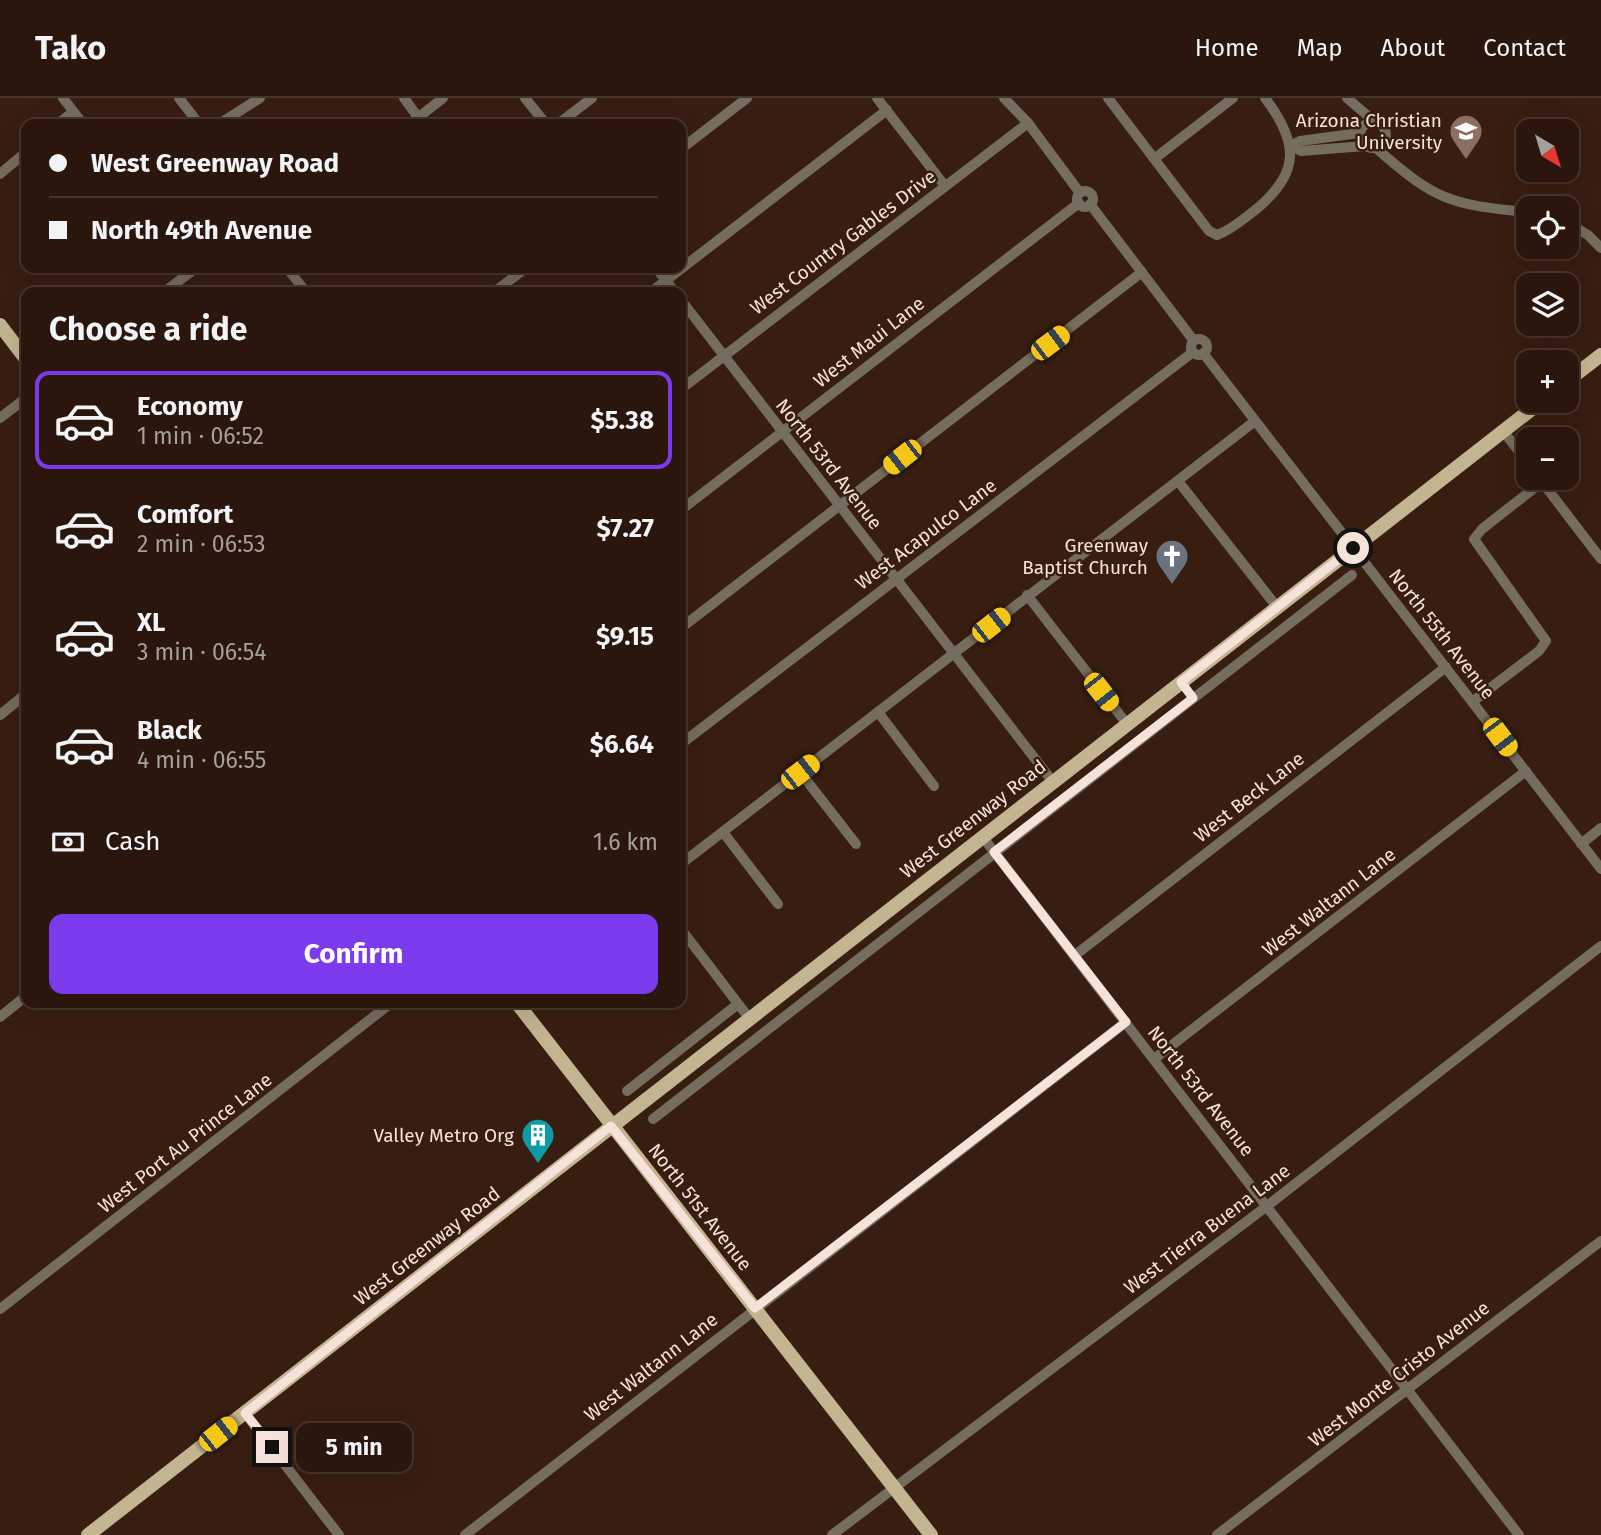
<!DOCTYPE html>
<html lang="en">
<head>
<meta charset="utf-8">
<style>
  :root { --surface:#2a160c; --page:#321f15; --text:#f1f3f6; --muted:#a59f9d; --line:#46352d; --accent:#7c3aed }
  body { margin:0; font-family:"Fira Sans",sans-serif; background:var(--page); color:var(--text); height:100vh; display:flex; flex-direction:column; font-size:26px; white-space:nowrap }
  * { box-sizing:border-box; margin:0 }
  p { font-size:23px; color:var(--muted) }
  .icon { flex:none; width:38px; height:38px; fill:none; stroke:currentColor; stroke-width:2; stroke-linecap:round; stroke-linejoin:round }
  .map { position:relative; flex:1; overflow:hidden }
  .sheet { position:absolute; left:21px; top:189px; width:665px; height:721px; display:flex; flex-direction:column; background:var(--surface); border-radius:14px; box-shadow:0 7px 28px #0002,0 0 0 2px var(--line) }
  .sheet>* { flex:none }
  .guide { position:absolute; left:21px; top:21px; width:665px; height:154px; border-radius:14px; box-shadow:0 7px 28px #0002,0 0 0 2px var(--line); display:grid; align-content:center; height:154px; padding:0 28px; background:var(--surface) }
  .needle { width:46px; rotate:142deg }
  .controls { position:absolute; left:1516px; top:21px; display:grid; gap:14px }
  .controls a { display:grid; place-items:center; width:63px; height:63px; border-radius:14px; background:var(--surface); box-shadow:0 7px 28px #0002,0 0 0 2px var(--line); font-size:35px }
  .end { position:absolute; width:32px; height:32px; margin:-16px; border:9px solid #f5e3da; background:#111; box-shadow:0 0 0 4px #111 }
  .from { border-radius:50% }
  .bubble { position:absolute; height:49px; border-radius:14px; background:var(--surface); box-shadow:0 7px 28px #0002,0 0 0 2px var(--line); font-size:23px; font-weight:700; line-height:49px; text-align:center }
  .car { position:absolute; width:21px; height:42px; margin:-21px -10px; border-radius:9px; box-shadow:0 0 5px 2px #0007; background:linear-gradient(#f5c518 24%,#345 0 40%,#f5c518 0 76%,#345 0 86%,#f5c518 0) }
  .guide b { display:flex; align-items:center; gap:24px; height:66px; font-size:26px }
  .guide b+b { border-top:2px solid var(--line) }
  .guide i { width:18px; height:18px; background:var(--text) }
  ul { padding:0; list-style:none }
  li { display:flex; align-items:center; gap:21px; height:98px; margin:0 14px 10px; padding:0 14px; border:4px solid transparent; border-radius:14px }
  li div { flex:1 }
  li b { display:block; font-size:26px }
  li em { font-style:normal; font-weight:700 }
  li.active { border-color:var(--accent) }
  li>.icon { width:63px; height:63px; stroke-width:1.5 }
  h2 { padding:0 28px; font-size:32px; line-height:84px }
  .pay { display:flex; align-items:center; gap:18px; height:77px; padding:0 28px; font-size:26px }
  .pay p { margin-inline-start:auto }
  .primary-button { display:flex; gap:14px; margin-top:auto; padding:14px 28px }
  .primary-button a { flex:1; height:80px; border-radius:14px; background:var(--accent); color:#fff; font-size:28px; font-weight:700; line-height:80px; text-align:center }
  header { display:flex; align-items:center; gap:42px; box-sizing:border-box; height:98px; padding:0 35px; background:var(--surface); border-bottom:2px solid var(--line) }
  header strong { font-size:33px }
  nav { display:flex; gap:38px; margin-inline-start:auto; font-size:24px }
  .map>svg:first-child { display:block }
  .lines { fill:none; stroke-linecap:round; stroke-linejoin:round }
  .minor { stroke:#756d5d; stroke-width:10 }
  .major { stroke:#c4b592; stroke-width:14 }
  .route { stroke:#f5e3da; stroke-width:9 }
  .labels { text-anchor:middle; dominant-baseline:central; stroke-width:5; stroke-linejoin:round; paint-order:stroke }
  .poi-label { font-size:19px; fill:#f5e3da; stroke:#381e10; text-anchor:end }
  .street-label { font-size:19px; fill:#f5e3da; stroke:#381e10 }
</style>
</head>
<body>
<header>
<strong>Tako</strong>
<nav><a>Home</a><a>Map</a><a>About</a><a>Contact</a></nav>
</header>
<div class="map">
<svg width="1601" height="1437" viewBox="0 0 1601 1437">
  <rect width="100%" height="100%" fill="#381e10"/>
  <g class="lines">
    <g class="minor">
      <polyline points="63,0 83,26"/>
      <polyline points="179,0 199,26"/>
      <polyline points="404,0 423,26"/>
      <polyline points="525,0 546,26"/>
      <polyline points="877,0 945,88"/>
      <polyline points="1004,0 1028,25 1080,95"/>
      <path d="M1108,0L1209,133L1217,137C1231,132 1242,122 1254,113C1300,76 1300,46 1265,0"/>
      <polyline points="1347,0 1375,24"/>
      <circle cx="1373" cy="37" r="13"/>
      <polyline points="58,26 73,14"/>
      <polyline points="219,26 260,0"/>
      <polyline points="410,26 443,0"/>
      <polyline points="558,26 592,0"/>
      <polyline points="1290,48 1301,53 1365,48"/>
      <polyline points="1290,48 1300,43 1359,35"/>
      <path d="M1376,50C1435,102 1450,107 1528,114"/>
      <polyline points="681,51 747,0"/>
      <polyline points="1154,61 1233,0"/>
      <polyline points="0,76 26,54"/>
      <circle cx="1085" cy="101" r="8"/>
      <polyline points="1090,106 1194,243"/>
      <polyline points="1566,124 1588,137 1601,150"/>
      <polyline points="287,170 306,194"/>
      <polyline points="656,170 675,194"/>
      <polyline points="164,194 196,170"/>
      <polyline points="494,194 526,170"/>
      <polyline points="651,194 887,12"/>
      <polyline points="681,202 1053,684"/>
      <circle cx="1199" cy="249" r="8"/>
      <polyline points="1203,255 1601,771"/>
      <polyline points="681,291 1028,25"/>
      <polyline points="0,320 26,300"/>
      <polyline points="1503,333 1528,365"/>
      <polyline points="1539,380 1601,461"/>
      <polyline points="1178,383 1277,509"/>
      <polyline points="681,412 1079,105"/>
      <polyline points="1027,497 1127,626"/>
      <polyline points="681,530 1142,174"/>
      <polyline points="1472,604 1539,553 1546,543 1474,441 1482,431 1542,384"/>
      <polyline points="878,614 934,688"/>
      <polyline points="0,617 26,596"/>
      <polyline points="681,646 1193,254"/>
      <polyline points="800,674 856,746"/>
      <polyline points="723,734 778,806"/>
      <polyline points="982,738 1519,1437"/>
      <polyline points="1581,746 1601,730"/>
      <polyline points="681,766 1255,323"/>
      <polyline points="681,831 749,920"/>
      <polyline points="1074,858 1446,569"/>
      <polyline points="0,919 26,898"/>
      <polyline points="1154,961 1526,673"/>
      <polyline points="627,993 738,906"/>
      <polyline points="653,1021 1352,477"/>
      <polyline points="0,1211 391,905"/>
      <polyline points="245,1315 339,1437"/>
      <polyline points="465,1437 1126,924"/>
      <polyline points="832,1437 1267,1108 1601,848"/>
      <polyline points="1217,1437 1601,1143"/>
    </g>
    <g class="major">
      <polyline points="0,227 26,261"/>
      <polyline points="1566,284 1601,257"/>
      <polyline points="517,905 931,1437"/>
      <polyline points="88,1437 1542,303"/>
    </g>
  </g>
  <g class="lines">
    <polyline class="route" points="272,1349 245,1315 611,1028 755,1210 1126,924 994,754 1193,600 1181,584 1353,450"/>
  </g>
  <defs>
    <symbol id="university-pin" viewBox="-11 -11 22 30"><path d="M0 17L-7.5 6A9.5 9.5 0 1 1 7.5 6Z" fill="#8d6e63" stroke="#381e10"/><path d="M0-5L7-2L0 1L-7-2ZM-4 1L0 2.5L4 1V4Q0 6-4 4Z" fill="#fff"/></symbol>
    <symbol id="church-pin" viewBox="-11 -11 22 30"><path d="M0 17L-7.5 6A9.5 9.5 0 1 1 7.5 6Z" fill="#6b7280" stroke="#381e10"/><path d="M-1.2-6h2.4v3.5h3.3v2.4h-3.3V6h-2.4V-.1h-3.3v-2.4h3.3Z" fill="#fff"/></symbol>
    <symbol id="building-pin" viewBox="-11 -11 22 30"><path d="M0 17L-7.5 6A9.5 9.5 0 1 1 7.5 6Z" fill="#0f9aa8" stroke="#381e10"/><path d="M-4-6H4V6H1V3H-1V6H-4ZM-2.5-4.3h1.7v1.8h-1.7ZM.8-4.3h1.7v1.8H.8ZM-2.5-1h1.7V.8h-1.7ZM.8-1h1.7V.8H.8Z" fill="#fff"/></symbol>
  </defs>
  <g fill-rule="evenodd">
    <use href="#university-pin" x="1447" y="14" width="38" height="52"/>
    <use href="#church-pin" x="1153" y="439" width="38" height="52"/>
    <use href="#building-pin" x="519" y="1018" width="38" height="52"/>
  </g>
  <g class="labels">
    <g class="poi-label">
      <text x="1442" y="22">Arizona Christian<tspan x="1442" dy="22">University</tspan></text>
      <text x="1148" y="447">Greenway<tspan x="1148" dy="22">Baptist Church</tspan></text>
      <text x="514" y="1037">Valley Metro Org</text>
    </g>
    <g class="street-label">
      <text transform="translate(843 144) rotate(-37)">West Country Gables Drive</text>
      <text transform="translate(869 244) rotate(-38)">West Maui Lane</text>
      <text transform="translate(829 366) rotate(52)">North 53rd Avenue</text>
      <text transform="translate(926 436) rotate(-37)">West Acapulco Lane</text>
      <text transform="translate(1442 536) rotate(52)">North 55th Avenue</text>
      <text transform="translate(1249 699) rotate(-38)">West Beck Lane</text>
      <text transform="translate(973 721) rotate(-38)">West Greenway Road</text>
      <text transform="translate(1329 804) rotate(-38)">West Waltann Lane</text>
      <text transform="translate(1201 993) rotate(52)">North 53rd Avenue</text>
      <text transform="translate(185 1045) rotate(-38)">West Port Au Prince Lane</text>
      <text transform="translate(700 1109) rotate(52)">North 51st Avenue</text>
      <text transform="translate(1207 1131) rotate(-37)">West Tierra Buena Lane</text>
      <text transform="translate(427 1148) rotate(-38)">West Greenway Road</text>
      <text transform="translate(651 1269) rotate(-38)">West Waltann Lane</text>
      <text transform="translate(1399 1276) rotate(-38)">West Monte Cristo Avenue</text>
    </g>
  </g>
</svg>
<div class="controls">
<a><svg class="needle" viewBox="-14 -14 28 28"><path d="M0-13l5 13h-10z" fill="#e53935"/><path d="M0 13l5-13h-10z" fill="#a59f9d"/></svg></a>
<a><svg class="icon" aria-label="locate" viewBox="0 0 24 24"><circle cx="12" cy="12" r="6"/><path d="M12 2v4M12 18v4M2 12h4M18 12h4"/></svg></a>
<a><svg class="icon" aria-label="layers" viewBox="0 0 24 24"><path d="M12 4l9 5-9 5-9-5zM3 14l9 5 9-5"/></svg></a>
<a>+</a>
<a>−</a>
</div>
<i class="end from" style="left:1353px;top:450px"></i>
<i class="end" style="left:272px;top:1349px"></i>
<div class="bubble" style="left:296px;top:1325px;width:116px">5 min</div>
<i class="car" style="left:1050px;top:245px;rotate:53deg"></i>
<i class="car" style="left:902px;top:359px;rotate:232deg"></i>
<i class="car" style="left:991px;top:527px;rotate:52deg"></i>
<i class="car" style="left:1101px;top:594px;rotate:142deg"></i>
<i class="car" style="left:1500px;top:639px;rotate:143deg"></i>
<i class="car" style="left:800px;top:674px;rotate:52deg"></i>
<i class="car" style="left:218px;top:1336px;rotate:52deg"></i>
<div class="guide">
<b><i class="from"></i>West Greenway Road</b>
<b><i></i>North 49th Avenue</b>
</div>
<section class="sheet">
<h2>Choose a ride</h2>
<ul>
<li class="active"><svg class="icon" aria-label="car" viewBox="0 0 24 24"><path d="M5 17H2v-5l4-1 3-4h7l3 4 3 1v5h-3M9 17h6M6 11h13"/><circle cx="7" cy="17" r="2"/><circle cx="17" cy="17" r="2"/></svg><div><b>Economy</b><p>1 min · 06:52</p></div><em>$5.38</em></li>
<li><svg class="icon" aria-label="car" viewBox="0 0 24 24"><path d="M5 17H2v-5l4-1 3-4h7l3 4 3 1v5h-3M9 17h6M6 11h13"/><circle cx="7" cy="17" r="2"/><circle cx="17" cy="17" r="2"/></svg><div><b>Comfort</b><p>2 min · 06:53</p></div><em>$7.27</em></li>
<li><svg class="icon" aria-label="car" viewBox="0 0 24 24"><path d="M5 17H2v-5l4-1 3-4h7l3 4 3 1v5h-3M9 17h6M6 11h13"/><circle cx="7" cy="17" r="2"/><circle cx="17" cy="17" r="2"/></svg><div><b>XL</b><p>3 min · 06:54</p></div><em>$9.15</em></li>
<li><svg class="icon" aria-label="car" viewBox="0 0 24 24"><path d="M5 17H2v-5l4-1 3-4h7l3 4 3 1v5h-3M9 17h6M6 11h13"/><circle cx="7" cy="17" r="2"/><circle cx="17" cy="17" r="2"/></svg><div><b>Black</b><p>4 min · 06:55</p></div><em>$6.64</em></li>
</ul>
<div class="pay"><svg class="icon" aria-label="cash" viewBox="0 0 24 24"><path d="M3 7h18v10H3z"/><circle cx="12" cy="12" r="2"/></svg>Cash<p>1.6 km</p></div>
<div class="primary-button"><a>Confirm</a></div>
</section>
</div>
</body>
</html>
